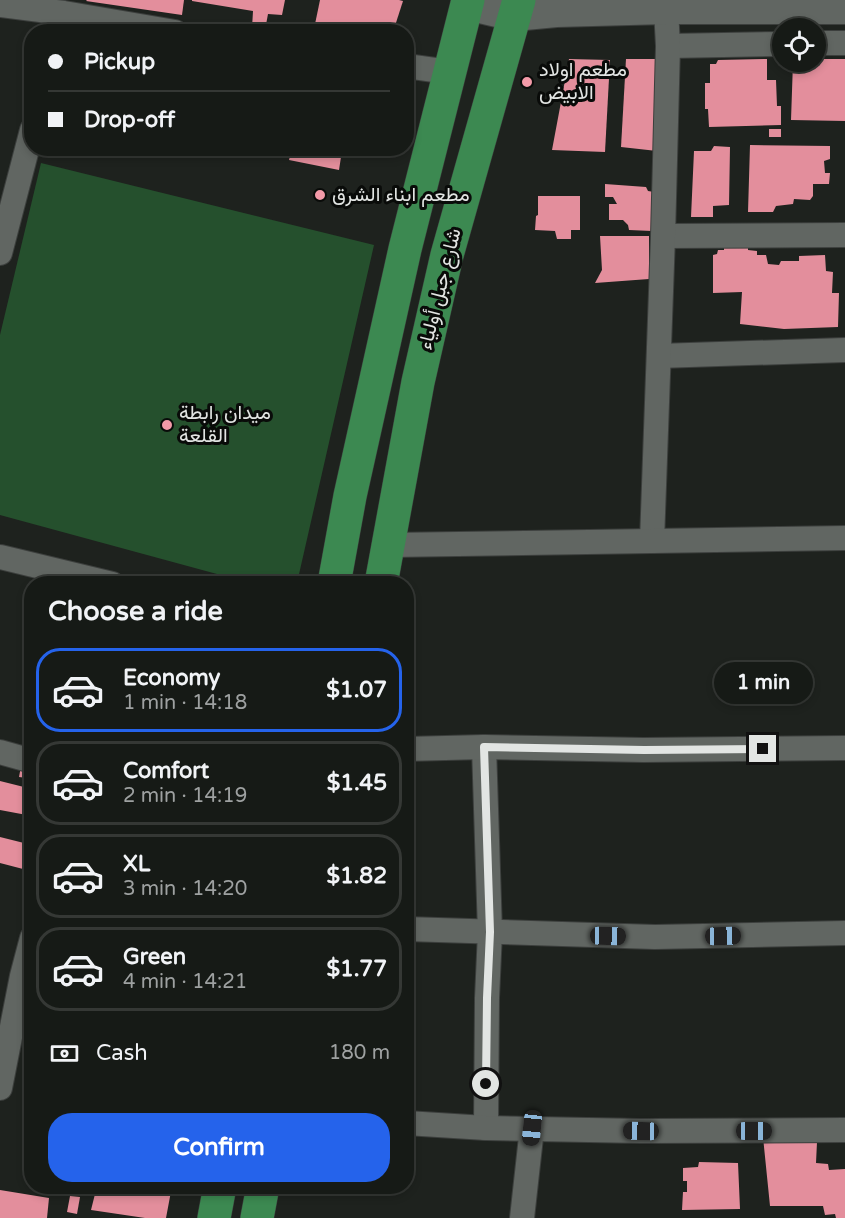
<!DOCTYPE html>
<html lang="en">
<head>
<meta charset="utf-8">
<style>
  :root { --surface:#161a16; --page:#232723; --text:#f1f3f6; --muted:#9ea1a1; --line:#353835; --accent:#2563eb }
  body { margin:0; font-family:"Varela Round",Vazirmatn,sans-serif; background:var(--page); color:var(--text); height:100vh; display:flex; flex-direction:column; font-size:22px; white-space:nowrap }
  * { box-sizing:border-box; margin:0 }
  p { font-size:20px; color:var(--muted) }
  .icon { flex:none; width:33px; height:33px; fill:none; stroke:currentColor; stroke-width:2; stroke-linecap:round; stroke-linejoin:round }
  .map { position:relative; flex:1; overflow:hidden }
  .panel { position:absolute; left:24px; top:576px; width:390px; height:618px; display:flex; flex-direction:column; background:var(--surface); border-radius:24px; box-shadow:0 3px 9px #0003,0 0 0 2px var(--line) }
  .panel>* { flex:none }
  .banner { position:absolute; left:24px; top:24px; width:390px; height:132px; border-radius:24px; box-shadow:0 3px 9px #0003,0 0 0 2px var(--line); display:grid; align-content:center; height:132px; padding:0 24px; background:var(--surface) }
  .controls { position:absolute; left:772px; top:18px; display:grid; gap:12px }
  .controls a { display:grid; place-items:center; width:54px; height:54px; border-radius:50%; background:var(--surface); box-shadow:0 3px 9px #0003,0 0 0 2px var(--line); font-size:30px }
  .end { position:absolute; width:27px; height:27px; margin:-14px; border:8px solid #e2e5e3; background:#111; box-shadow:0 0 0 3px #111 }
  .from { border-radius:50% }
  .bubble { position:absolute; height:42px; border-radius:21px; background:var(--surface); box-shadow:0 3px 9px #0003,0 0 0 2px var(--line); font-size:20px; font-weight:700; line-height:42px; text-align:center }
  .car { position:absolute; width:18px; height:36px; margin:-18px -9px; border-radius:8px; box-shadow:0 0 4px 2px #0007; background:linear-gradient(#222 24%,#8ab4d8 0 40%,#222 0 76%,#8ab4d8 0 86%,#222 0) }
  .banner b { display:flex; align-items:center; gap:21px; height:57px; font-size:22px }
  .banner b+b { border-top:2px solid var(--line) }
  .banner i { width:15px; height:15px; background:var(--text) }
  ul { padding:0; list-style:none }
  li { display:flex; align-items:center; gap:18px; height:84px; margin:0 12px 9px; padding:0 12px; border:3px solid var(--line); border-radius:24px }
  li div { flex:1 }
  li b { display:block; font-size:22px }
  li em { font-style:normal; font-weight:700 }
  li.selected { border-color:var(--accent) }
  li>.icon { width:54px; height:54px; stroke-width:1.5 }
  h2 { padding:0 24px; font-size:27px; line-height:72px }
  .pay { display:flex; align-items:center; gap:15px; height:66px; padding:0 24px; font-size:22px }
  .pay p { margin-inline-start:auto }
  .primary-button { display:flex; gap:12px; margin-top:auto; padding:12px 24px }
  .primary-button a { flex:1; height:69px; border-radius:24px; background:var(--accent); color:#fff; font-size:24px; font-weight:700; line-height:69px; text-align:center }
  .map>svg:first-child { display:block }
  .green { fill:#25502d }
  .building { fill:#e38e9c }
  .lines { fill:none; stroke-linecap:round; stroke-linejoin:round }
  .minor-casing { stroke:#3c3f3d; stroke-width:26 }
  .tertiary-casing { stroke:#3c3f3d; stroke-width:32 }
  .primary-casing { stroke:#3c3f3d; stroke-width:34 }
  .minor { stroke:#616662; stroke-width:24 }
  .tertiary { stroke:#616662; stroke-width:30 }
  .primary { stroke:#3c8951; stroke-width:33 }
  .route { stroke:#e2e5e3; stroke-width:8 }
  .poi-dot { fill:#f39aa8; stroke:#090b09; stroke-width:2 }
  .labels { text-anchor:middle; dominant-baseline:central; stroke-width:6; stroke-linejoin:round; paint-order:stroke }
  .poi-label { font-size:20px; fill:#e2e5e3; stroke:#090b09; text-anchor:start }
  .street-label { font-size:20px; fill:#e2e5e3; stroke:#090b09 }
</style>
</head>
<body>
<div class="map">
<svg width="845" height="1218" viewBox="0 0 845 1218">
  <rect width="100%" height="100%" fill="#1e221e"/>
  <polygon class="green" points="41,163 374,245 297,583 250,583 0,515 0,335"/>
  <g class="building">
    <polygon points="87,0 184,0 182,15 86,1"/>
    <polygon points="192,0 285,0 282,15 268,14 265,30 252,28 253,11 192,1"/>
    <polygon points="320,0 399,0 403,1 393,32 327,32 314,29"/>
    <polygon points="569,59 610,60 605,152 552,150"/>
    <polygon points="626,59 659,59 657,151 621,147"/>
    <polygon points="767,59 767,80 776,80 777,106 781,106 781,125 709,127 708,109 705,109 705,83 710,83 710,64 716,64 718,60"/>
    <polygon points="816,59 845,59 845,121 791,120 793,62 816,62"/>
    <rect x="769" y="129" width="12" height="8"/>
    <polygon points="750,145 830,146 830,159 824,161 825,173 830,173 829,184 813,184 813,196 810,200 794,199 793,204 776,206 773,212 748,212"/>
    <polygon points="714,146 730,147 729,205 713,206 713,217 691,217 694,151 711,151"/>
    <polygon points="292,148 353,148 351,158 341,157 339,170 289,160"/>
    <polygon points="605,184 646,187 648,191 654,192 652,231 629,230 628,225 623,220 609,220 609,204 617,204 613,197 605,197"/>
    <polygon points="538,196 580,196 580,230 571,230 571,239 557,239 555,231 535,230 536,216 538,215"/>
    <polygon points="600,236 649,236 649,279 595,283 602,270"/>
    <polygon points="724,245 748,246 748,250 757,251 757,255 766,255 768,264 779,265 781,261 799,261 799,256 825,255 826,271 833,272 832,293 839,293 838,327 784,329 740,324 742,292 713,293 713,255 717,254 718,250 724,250"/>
    <polygon points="21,766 32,767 32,816 0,810 0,781 24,787 24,789 26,789 27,778 19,777"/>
    <polygon points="0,837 28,844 23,869 0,863"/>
    <polygon points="27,1097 32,1097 32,1126 24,1125"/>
    <polygon points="763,1137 817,1142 816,1163 828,1164 829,1170 845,1169 845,1218 836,1218 835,1214 825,1215 823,1206 770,1206"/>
    <polygon points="699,1162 738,1163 740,1209 682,1210 683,1192 687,1192 687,1181 683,1181 683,1168 698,1167"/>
    <polygon points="97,1186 172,1186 166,1218 145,1218 91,1210"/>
    <polygon points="0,1190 49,1198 47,1218 0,1218"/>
    <polygon points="70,1196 80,1197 77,1214 67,1212"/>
  </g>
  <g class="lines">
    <defs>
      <g id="minor">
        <polyline points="0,5 64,13 175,32"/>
        <polyline points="816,43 845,43"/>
        <polyline points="668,46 783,44"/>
        <polyline points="406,66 449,72"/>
        <polyline points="663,236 845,235"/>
        <polyline points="0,253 32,130"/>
        <polyline points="659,356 845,350"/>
        <polyline points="652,541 663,236 668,46 666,9"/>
        <polyline points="389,545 845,538"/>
        <polyline points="0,557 112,584"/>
        <polyline points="484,747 490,932 487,998 486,1128"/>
        <polyline points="406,749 484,747 644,750 845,748"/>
        <polyline points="0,752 32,761"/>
        <polyline points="406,929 655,937 845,933"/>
        <polyline points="0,1088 22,976 32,938"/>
        <polyline points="406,1123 486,1128 641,1131 845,1130"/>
        <polyline points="522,1218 532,1128"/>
      </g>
      <polyline id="tertiary" points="467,5 514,16 556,12 666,9 845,9"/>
      <g id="primary">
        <polyline points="334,584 350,496 405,249 468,0"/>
        <polyline points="381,584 418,382 447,255 519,0"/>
        <polyline points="214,1218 220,1186"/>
        <polyline points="257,1218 263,1186"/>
      </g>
    </defs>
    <use href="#minor" class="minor-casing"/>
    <use href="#tertiary" class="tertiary-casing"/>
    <use href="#primary" class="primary-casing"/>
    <use href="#minor" class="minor"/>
    <use href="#tertiary" class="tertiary"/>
    <use href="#primary" class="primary"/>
  </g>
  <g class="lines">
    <polyline class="route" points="486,1084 487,998 490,932 484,747 644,750 763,749"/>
  </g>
  <g class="poi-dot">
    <circle cx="527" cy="82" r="6"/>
    <circle cx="320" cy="195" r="6"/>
    <circle cx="167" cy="425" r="6"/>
  </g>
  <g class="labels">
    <g class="poi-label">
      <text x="539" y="70">مطعم اولاد<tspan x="539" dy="23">الابيض</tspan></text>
      <text x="332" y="195">مطعم ابناء الشرق</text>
      <text x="179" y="413">ميدان رابطة<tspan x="179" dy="23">القلعة</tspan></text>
    </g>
    <g class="street-label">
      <text transform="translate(440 289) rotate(-76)">شارع جبل أولياء</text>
    </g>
  </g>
</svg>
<div class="controls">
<a><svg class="icon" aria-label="locate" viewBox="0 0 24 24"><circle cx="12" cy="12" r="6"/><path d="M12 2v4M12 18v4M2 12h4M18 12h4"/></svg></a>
</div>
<i class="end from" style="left:486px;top:1084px"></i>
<i class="end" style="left:763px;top:749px"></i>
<div class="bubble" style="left:714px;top:662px;width:99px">1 min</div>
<i class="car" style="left:608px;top:936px;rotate:91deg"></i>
<i class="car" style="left:723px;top:936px;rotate:89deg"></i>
<i class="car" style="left:532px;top:1128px;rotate:186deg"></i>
<i class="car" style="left:641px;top:1131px;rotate:271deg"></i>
<i class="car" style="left:754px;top:1131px;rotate:90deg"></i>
<div class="banner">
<b><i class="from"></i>Pickup</b>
<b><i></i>Drop-off</b>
</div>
<section class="panel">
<h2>Choose a ride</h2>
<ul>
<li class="selected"><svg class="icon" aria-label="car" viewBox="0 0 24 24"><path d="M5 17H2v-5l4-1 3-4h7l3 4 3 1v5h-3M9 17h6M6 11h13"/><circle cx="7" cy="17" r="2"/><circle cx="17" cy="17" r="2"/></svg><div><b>Economy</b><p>1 min · 14:18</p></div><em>$1.07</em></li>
<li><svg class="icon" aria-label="car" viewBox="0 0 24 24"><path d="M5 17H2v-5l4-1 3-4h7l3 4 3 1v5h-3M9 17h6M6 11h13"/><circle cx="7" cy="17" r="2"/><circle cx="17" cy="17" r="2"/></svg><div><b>Comfort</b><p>2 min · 14:19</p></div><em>$1.45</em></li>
<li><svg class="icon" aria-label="car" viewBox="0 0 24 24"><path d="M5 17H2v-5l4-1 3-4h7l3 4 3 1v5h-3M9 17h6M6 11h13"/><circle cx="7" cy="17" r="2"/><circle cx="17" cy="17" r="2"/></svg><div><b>XL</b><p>3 min · 14:20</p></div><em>$1.82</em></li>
<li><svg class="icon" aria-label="car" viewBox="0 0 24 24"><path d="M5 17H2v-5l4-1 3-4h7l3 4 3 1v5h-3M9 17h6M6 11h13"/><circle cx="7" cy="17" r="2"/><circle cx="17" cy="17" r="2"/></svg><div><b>Green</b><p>4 min · 14:21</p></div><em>$1.77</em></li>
</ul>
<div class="pay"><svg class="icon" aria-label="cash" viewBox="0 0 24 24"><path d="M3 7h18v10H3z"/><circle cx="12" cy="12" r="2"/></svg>Cash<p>180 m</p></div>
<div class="primary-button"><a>Confirm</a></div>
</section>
</div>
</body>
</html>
